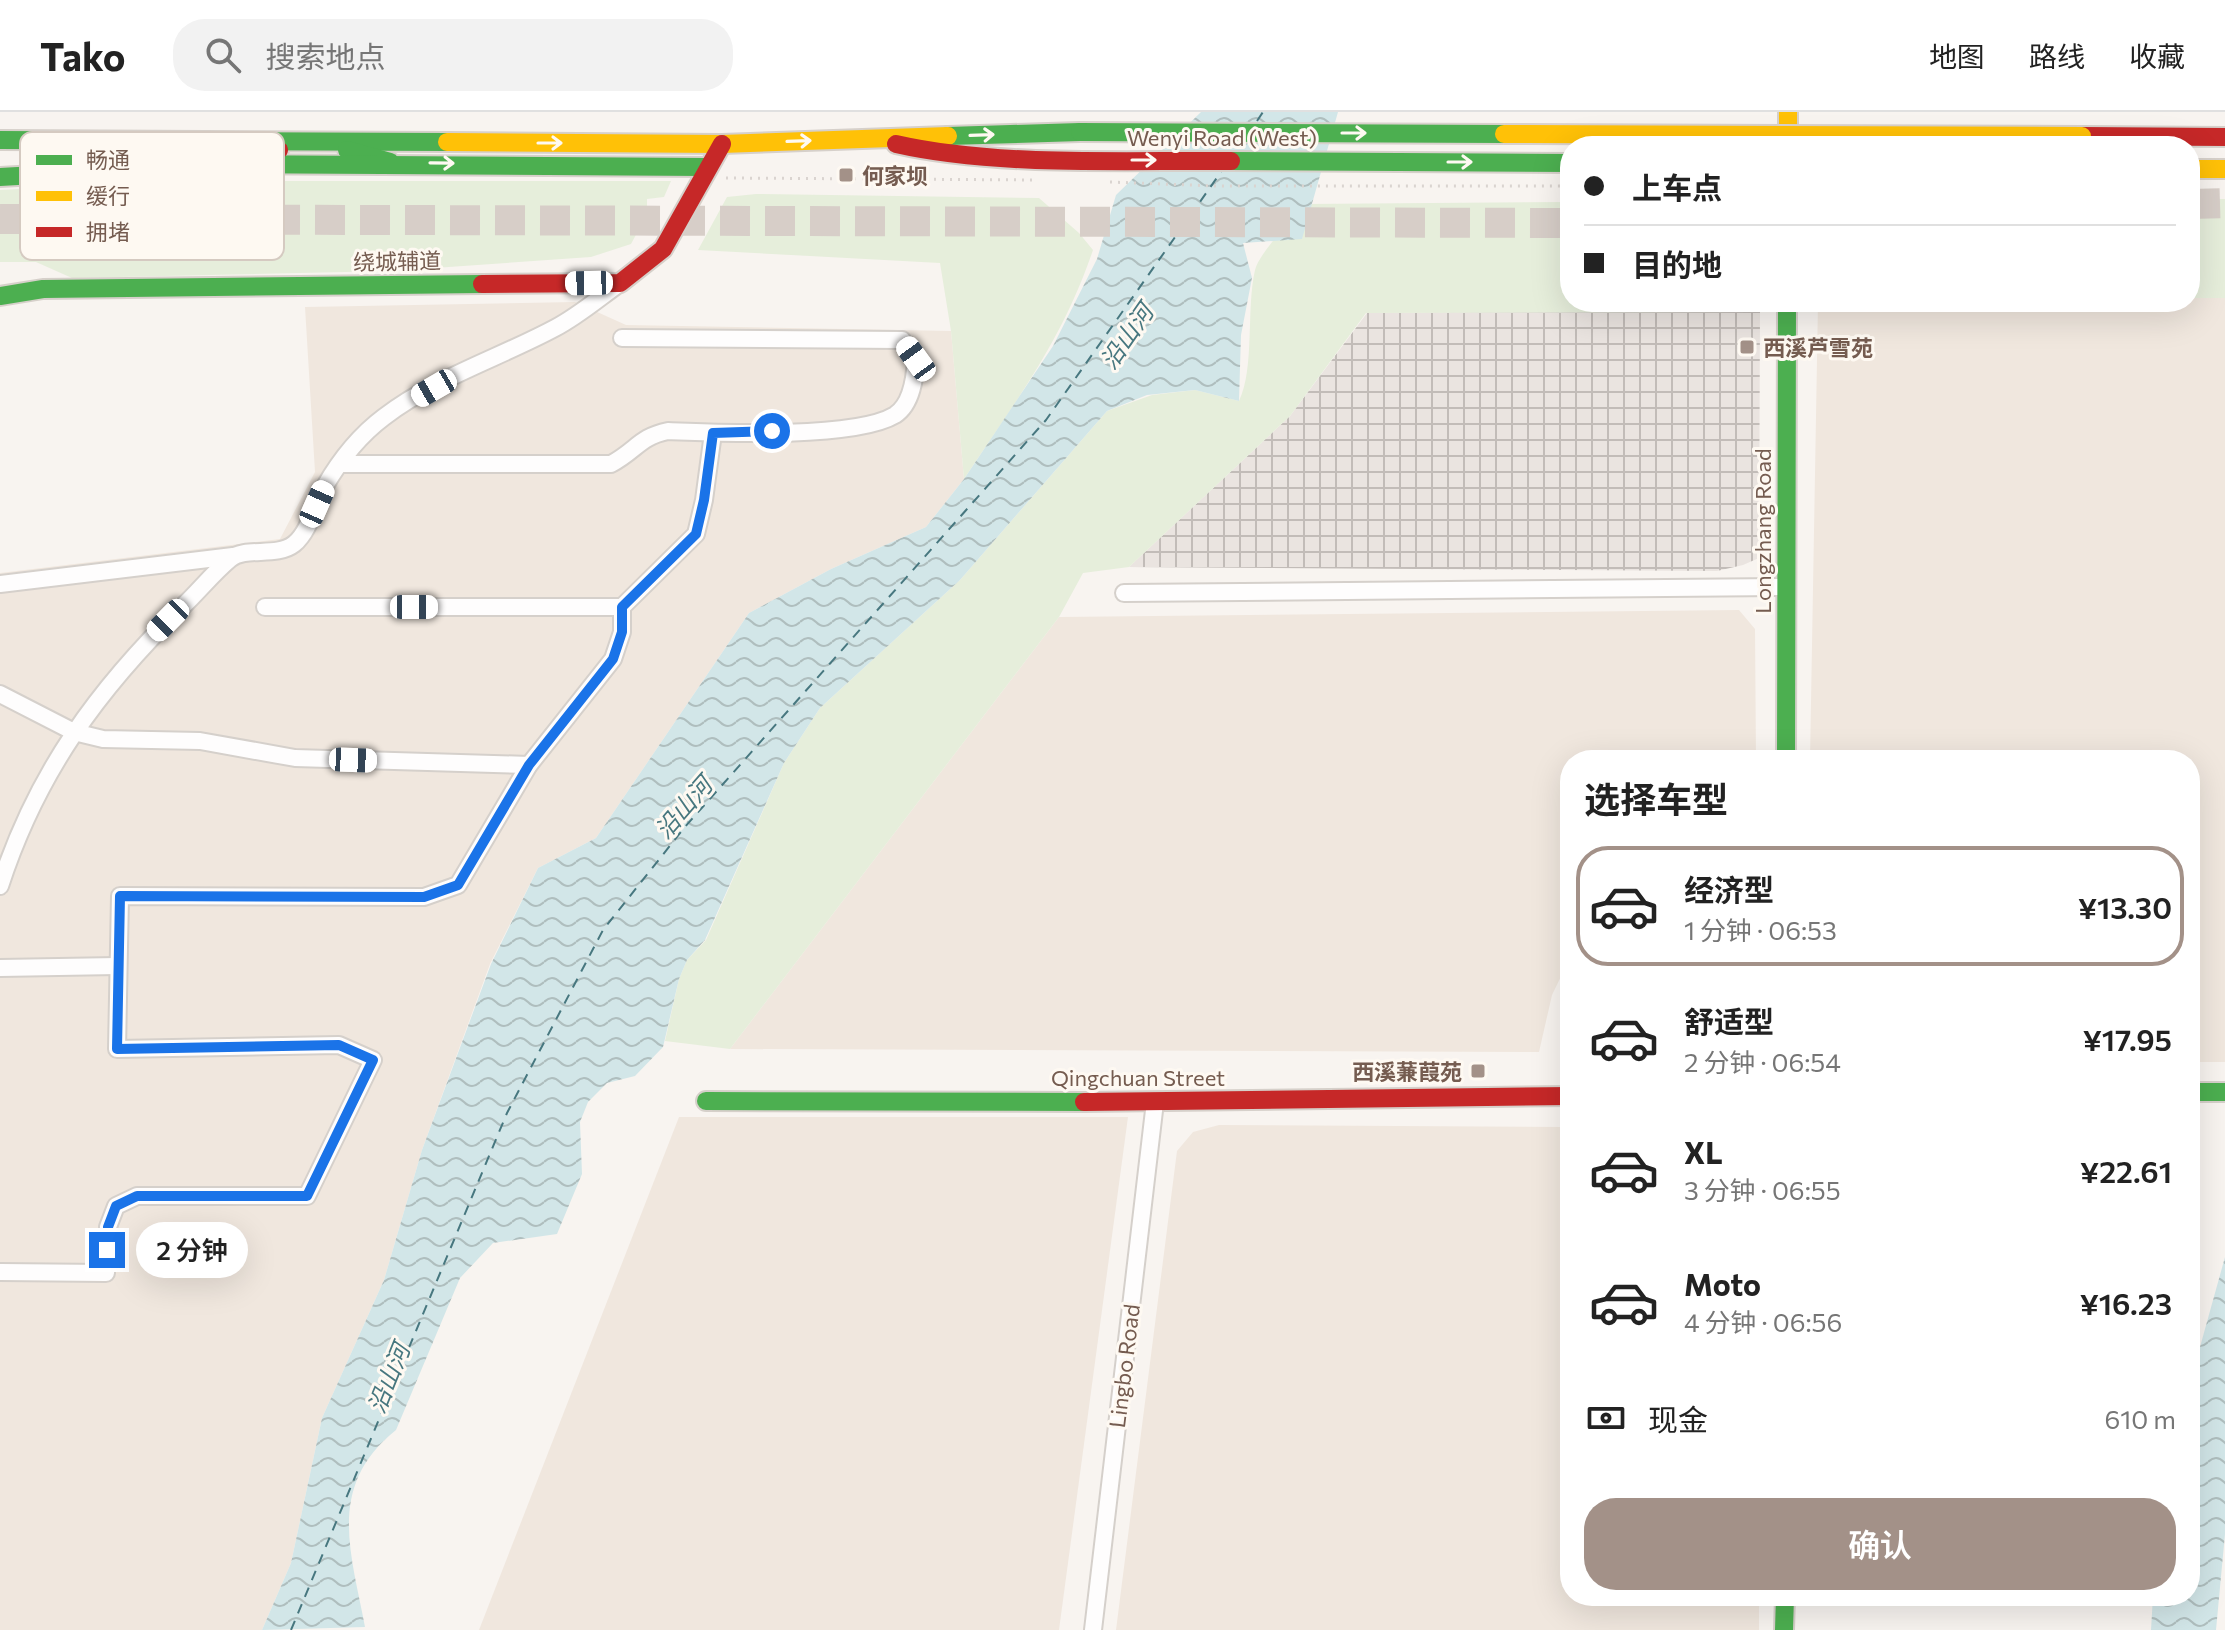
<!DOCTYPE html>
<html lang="zh">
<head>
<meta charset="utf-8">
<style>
  :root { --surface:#fff; --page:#f2f2f2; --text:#222; --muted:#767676; --line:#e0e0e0; --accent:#a39188 }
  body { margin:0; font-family:Commissioner,"Noto Sans SC",sans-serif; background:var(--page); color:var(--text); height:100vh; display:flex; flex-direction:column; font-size:30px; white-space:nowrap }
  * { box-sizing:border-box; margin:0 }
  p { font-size:26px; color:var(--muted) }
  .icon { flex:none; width:44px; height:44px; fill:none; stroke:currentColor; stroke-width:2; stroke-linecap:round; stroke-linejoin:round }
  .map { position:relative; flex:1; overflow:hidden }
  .side { position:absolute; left:1560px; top:638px; width:640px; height:856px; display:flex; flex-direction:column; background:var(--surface); border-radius:32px; box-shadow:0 8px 32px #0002 }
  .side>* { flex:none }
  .top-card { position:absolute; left:1560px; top:24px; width:640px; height:176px; border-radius:32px; box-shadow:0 8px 32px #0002; display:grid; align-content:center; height:176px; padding:0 24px; background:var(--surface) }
  .end { position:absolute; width:36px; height:36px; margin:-18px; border:10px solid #1a73e8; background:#fff; box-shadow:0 0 0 4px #fff }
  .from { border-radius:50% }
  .bubble { position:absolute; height:56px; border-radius:28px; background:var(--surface); box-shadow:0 8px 32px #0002; font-size:26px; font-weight:600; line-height:56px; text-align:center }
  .car { position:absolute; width:24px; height:48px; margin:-24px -12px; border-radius:10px; box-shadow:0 0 6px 2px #0007; background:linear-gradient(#fff 24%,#345 0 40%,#fff 0 76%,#345 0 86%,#fff 0) }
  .top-card b { display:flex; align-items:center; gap:28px; height:76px; font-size:30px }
  .top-card b+b { border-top:2px solid var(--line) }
  .top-card i { width:20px; height:20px; background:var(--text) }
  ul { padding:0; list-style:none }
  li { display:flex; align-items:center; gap:24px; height:120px; margin:0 16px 12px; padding:0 8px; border:4px solid transparent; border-radius:32px }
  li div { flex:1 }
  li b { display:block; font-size:30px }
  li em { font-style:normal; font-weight:600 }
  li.on { border-color:var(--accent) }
  li>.icon { width:72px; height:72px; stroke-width:1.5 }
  h2 { padding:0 24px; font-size:36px; line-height:96px }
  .pay { display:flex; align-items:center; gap:20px; height:88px; padding:0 24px; font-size:30px }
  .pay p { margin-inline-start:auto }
  .action { display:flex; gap:16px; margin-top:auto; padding:16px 24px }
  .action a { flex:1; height:92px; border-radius:32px; background:var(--accent); color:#fff; font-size:32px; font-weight:600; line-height:92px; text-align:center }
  header { display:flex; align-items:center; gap:48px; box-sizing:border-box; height:112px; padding:0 40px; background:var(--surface); border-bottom:2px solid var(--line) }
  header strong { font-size:38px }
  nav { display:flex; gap:44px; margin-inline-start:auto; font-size:28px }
  .search { width:560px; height:72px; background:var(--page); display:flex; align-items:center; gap:20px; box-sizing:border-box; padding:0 28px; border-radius:32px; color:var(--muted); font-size:30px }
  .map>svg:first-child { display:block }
  .residential { fill:#f0e7de }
  .industrial { fill:url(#industrial-grid) }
  .green { fill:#e6eedb }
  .water { fill:url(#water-waves) }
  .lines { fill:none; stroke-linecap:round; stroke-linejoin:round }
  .ferry { stroke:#47777f; stroke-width:2; stroke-dasharray:10 8; stroke-linecap:butt }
  .highway-tunnel { stroke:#d7cec8; stroke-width:30; stroke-dasharray:30 15; stroke-linecap:butt }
  .street-casing { stroke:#d5d0cb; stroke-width:20 }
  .fast-casing { stroke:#d6d0ca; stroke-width:22 }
  .slow-casing { stroke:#d6d0ca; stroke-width:22 }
  .jam-casing { stroke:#d6d0ca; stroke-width:22 }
  .path { stroke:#dad4d0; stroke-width:3; stroke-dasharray:2 6; stroke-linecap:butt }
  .street { stroke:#fefdfd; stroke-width:16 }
  .fast { stroke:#4caf50; stroke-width:18 }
  .slow { stroke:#ffc107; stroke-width:18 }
  .jam { stroke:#c62828; stroke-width:18 }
  .fast-bridge-casing { stroke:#d9d1cc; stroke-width:22; stroke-linecap:butt }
  .slow-bridge-casing { stroke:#d9d1cc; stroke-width:22; stroke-linecap:butt }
  .fast-bridge { stroke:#4caf50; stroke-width:18 }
  .slow-bridge { stroke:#ffc107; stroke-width:18 }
  .oneway { stroke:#fef9f2 }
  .route { stroke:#1a73e8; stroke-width:10 }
  .poi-dot { fill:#a39188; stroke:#fef9f2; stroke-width:3 }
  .labels { text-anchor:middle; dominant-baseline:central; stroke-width:6; stroke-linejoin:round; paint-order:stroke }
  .street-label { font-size:22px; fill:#755c50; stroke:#fef9f2 }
  .poi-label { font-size:22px; font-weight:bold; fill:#755c50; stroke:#fef9f2; text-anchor:start }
  .water-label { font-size:24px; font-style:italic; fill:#47777f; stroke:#fef9f2 }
  .key { fill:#fef9f2; stroke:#d5cac1; stroke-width:2 }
  .key-label { font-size:22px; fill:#755c50 }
</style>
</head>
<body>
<header>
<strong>Tako</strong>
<div class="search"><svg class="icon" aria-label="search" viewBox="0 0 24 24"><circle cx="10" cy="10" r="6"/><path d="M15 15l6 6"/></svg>搜索地点</div>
<nav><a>地图</a><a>路线</a><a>收藏</a></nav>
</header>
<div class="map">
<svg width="2225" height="1518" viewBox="0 0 2225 1518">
  <defs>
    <pattern id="industrial-grid" width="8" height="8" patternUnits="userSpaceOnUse" patternTransform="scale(2)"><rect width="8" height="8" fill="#eae4e0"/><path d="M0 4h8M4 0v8" fill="none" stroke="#c2bcb8"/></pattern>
    <pattern id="water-waves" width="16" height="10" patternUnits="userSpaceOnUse" patternTransform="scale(2)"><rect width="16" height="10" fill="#d2e6e8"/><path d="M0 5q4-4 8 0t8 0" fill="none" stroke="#afbebe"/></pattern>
  </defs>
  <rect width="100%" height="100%" fill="#f8f4f0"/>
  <g class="residential">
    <polygon points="2190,186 2225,186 2225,950 2190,950 2190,648 1810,648 1818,190 2190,190"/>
    <polygon points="575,190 626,213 951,219 964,367 926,415 831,457 749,501 596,726 538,756 490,852 422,1038 384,1168 322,1306 291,1451 262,1518 0,1518 0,461 280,427 315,360 305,195"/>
    <polygon points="1739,498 1755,517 1756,648 1570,648 1570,846 1552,883 1539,940 730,937 1059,505"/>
    <polygon points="679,1005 1128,1005 1059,1518 479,1518"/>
    <polygon points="1219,1013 1562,1015 1570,1028 1570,1484 1759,1484 1759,1518 1116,1518 1177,1039 1193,1020"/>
  </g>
  <polygon class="industrial" points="1760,200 1759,446 1743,453 1717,459 1129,455 1290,304 1367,201"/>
  <g class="green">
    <polygon points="174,69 671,69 664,85 647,87 647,102 631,132 591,145 391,159 72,166 36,150 0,150 0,78"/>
    <path d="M756,82L1039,86L1079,121L1093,138C1062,229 1016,289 964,367L951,219L940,151L698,138L727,85Z"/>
    <rect x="2190" y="87" width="35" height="99"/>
    <path d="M1570,90V190H1760V200L1366,201L1290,304L1129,455L1083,461L1059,505L730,937L665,929L679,867L687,848L706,828L784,651L820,596L960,468L1107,299L1152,283L1195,278L1239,289C1255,256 1246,197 1255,158C1259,141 1292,108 1304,92Z"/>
  </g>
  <g class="water">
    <path d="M1201,0H1338L1302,127L1243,131L1252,166L1241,223L1239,289L1195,278L1147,283L1107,299L960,468L820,596L784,651L705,828L687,848L679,867L663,935L635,964L607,971L588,990L580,1010L582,1062L557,1122L493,1131L460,1166L396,1318C326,1374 351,1440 365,1515L262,1518L291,1451L322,1306L384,1168L422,1038L491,852L538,756L596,726L749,501L831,457L926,415L964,367L1053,234L1097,147L1116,83Z"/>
    <polygon points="2225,1145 2225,1422 2216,1518 2151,1518 2153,1484 2190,1484 2190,1271"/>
  </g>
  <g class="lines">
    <g class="ferry">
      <polyline points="1257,9 1263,0"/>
      <polyline points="291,1518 507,1001 603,818 684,716 1046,308 1221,60"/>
    </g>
    <g class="highway-tunnel">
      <polyline points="2190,92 2225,91"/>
      <polyline points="0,107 1570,111"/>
    </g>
    <defs>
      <g id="street">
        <path d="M340,352H611C637,338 639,325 668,319C719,321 855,327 895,303C912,292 915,265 916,247L902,228L622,226"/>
        <polyline points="0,472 233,444"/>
        <polyline points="1124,481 1785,475"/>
        <polyline points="265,495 622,495"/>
        <polyline points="0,582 74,620 103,627 200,629 295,646 529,653"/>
        <path d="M0,774C37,660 98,577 183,494C199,479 213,461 230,447C246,434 276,446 294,432C310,419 315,391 325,374C340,348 360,323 384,305C435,266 499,246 555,216C578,204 599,186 620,171"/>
        <polyline points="0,856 117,854"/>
        <polyline points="0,1160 106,1161 108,1115 116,1094 137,1084 307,1084 373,948 339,933 117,937 120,784 424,785 458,773 529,653 613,547 622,520 622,495 696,422 704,388 713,321"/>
        <polyline points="1093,1518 1155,990"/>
      </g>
      <g id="fast">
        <polyline points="948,24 1080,20"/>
        <polyline points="0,28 447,30"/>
        <polyline points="347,38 390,50"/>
        <polyline points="1231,49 1570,51"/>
        <polyline points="0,65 227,52 706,55"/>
        <polyline points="0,184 43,177 482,172"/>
        <polyline points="1786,648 1787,190"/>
        <polyline points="2190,980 2225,980"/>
        <polyline points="706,989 1084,990"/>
        <polyline points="1784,1518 1785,1484"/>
      </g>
      <g id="slow">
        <polyline points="1788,0 1788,34"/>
        <polyline points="447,30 722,32 948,24"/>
        <polyline points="2190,57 2225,57"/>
      </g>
      <g id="jam">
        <polyline points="2082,24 2225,25"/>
        <path d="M896,32C997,55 1127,48 1231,49"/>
        <polyline points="227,52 279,38"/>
        <polyline points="482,172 620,171 663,137 722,32"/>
        <polyline points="1084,990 1570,984"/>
      </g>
    </defs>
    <use href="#street" class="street-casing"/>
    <use href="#fast" class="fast-casing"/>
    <use href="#slow" class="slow-casing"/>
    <use href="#jam" class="jam-casing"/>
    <g class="path">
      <polyline points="726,66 1038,68"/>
      <polyline points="1110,70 1215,74 1570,74"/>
    </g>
    <use href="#street" class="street"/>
    <use href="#fast" class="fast"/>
    <use href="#slow" class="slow"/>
    <use href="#jam" class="jam"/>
    <defs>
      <polyline id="fast-bridge" points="1080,20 1504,22"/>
      <polyline id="slow-bridge" points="1504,22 2082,24"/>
    </defs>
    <use href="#fast-bridge" class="fast-bridge-casing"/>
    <use href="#slow-bridge" class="slow-bridge-casing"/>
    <use href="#fast-bridge" class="fast-bridge"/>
    <use href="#slow-bridge" class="slow-bridge"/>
  </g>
  <defs><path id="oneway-shaft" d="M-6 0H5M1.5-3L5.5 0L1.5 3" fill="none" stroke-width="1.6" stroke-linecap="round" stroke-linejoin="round" transform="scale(2)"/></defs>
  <g class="oneway">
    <use href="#oneway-shaft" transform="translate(1354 21)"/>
    <use href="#oneway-shaft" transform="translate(982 23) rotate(-2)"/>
    <use href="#oneway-shaft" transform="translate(799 29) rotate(-2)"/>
    <use href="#oneway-shaft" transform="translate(550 31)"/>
    <use href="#oneway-shaft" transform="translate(1144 48)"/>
    <use href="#oneway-shaft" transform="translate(1460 50)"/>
    <use href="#oneway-shaft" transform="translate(442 51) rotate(1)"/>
  </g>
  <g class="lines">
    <polyline class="route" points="107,1138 108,1115 116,1094 137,1084 307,1084 373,948 339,933 117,937 120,784 424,785 458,773 529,653 613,547 622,520 622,495 696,422 704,388 713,321 772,319"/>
  </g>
  <g class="poi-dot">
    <rect x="838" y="55" width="16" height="16" rx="4"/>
    <rect x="1739" y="227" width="16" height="16" rx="4"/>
    <rect x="1470" y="951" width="16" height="16" rx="4"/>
  </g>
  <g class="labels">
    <g class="street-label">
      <text x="1222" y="25">Wenyi Road (West)</text>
      <text transform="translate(397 149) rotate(-1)">绕城辅道</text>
      <text transform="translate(1762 419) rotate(-90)">Longzhang Road</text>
      <text x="1138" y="965">Qingchuan Street</text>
      <text transform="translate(1124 1254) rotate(-83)">Lingbo Road</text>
    </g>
    <g class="poi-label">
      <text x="862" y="63">何家坝</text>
      <text x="1763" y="235">西溪芦雪苑</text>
      <text x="1462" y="959" text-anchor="end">西溪蒹葭苑</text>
    </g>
    <g class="water-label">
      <text transform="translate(1126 224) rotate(-55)">沿山河</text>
      <text transform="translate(683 695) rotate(-49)">沿山河</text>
      <text transform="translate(388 1266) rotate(-68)">沿山河</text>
    </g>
  </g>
  <rect x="20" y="20" width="264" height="128" rx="12" class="key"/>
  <rect x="36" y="43" width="36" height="10" fill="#4caf50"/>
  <rect x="36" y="79" width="36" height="10" fill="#ffc107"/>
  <rect x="36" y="115" width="36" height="10" fill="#c62828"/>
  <g class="key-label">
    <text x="86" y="56">畅通</text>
    <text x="86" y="92">缓行</text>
    <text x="86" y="128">拥堵</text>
  </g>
</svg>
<i class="end from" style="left:772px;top:319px"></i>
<i class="end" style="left:107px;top:1138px"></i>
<div class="bubble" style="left:136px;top:1110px;width:112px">2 分钟</div>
<i class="car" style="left:589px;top:171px;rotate:269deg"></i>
<i class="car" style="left:916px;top:247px;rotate:324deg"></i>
<i class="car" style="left:434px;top:276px;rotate:240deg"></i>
<i class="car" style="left:317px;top:392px;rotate:24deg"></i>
<i class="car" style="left:414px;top:495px;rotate:90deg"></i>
<i class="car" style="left:168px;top:508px;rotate:225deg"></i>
<i class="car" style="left:353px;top:648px;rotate:92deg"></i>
<div class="top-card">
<b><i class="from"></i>上车点</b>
<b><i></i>目的地</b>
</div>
<section class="side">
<h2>选择车型</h2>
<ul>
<li class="on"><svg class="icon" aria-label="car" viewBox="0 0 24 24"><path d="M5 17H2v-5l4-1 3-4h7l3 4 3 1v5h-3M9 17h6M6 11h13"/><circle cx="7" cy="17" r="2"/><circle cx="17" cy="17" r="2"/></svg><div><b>经济型</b><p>1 分钟 · 06:53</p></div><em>¥13.30</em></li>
<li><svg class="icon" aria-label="car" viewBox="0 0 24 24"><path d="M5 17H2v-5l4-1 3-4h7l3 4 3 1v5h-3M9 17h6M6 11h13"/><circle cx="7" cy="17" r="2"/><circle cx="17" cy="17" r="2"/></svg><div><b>舒适型</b><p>2 分钟 · 06:54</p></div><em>¥17.95</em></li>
<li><svg class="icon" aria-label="car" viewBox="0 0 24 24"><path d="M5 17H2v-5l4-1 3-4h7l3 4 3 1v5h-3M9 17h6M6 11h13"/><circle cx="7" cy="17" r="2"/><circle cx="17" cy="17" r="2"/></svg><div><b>XL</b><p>3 分钟 · 06:55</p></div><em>¥22.61</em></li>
<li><svg class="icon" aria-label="car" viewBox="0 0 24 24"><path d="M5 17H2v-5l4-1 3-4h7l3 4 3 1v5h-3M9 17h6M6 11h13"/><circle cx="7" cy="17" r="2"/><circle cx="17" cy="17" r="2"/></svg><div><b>Moto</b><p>4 分钟 · 06:56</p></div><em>¥16.23</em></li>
</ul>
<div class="pay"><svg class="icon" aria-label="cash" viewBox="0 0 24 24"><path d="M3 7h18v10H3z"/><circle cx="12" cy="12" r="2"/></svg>现金<p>610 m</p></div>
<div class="action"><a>确认</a></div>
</section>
</div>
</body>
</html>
